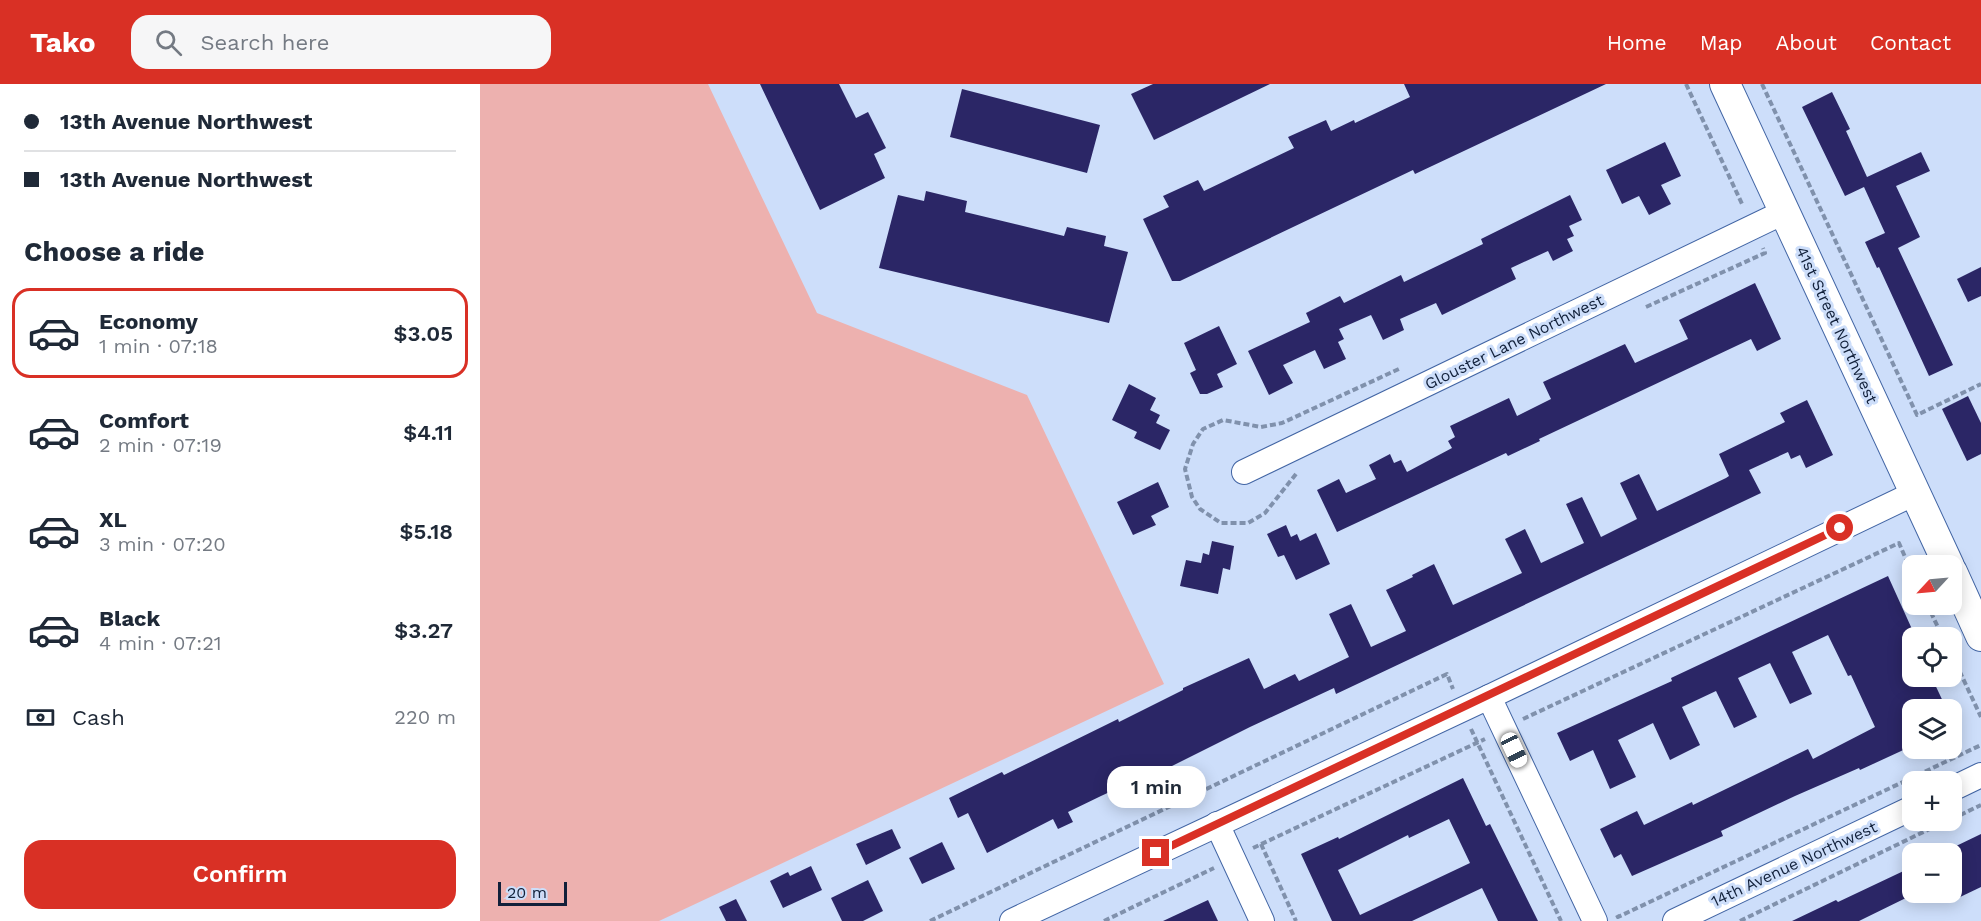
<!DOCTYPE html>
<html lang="en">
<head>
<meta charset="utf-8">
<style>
  :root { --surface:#fff; --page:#f6f6f7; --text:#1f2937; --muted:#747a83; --line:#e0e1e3; --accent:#d93025 }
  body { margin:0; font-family:"Work Sans",sans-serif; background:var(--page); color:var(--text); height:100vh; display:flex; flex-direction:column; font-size:22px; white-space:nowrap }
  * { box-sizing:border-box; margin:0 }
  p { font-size:20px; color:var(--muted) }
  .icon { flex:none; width:33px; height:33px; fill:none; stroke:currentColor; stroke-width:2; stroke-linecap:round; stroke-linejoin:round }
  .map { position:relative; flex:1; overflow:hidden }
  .sheet { display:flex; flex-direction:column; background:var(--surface); width:480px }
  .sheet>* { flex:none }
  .banner { display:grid; align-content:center; height:132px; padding:0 24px; background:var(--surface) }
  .needle { width:39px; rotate:244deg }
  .tools { position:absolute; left:1422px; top:471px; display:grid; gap:12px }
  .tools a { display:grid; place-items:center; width:60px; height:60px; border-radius:12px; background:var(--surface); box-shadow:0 3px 15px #0003; font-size:30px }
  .scale { position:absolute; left:18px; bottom:15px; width:69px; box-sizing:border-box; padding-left:6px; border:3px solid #11203a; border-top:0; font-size:16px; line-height:21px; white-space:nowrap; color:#11203a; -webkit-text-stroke:4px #cddefa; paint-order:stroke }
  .end { position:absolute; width:27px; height:27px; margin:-14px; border:8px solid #d93025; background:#fff; box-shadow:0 0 0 3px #fff }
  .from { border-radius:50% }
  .bubble { position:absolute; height:42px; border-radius:18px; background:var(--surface); box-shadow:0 3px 15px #0003; font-size:20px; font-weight:600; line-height:42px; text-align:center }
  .car { position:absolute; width:18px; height:36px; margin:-18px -9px; border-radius:8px; box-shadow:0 0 4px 2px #0007; background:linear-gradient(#fff 24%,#345 0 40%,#fff 0 76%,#345 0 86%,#fff 0) }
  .banner b { display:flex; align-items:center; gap:21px; height:57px; font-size:22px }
  .banner b+b { border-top:2px solid var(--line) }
  .banner i { width:15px; height:15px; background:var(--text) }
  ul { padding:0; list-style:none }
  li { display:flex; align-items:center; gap:18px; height:90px; margin:0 12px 9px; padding:0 12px; border:3px solid transparent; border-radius:18px }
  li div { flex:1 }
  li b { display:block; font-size:22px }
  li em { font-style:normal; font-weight:600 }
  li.current { border-color:var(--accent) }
  li>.icon { width:54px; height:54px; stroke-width:1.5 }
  h2 { padding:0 24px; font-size:27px; line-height:72px }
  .pay { display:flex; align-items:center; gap:15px; height:66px; padding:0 24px; font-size:22px }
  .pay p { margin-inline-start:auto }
  .primary-button { display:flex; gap:12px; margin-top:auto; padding:12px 24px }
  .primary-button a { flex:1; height:69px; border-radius:18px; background:var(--accent); color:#fff; font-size:24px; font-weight:600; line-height:69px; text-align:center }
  header { display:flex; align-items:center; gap:36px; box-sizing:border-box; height:84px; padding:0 30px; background:var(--accent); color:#fff }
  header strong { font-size:28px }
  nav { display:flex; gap:33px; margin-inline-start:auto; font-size:21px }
  .search { width:420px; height:54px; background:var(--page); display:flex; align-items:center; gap:15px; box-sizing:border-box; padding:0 21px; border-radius:18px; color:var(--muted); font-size:22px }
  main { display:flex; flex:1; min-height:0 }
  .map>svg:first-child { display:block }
  .green { fill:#edb1af }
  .building { fill:#2b2666; fill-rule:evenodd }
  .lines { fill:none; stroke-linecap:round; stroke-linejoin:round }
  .minor-casing { stroke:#4265a4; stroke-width:26 }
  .major-casing { stroke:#4265a4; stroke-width:32 }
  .path { stroke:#8091ac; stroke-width:4; stroke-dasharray:6 3; stroke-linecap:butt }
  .minor { stroke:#fff; stroke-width:24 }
  .major { stroke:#fff; stroke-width:30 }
  .route { stroke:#d93025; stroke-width:8 }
  .labels { text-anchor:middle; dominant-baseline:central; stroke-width:6; stroke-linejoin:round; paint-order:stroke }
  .street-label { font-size:16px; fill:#11203a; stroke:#cddefa }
</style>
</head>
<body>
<header>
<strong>Tako</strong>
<div class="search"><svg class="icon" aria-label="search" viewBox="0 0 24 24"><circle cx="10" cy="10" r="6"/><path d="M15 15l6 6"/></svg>Search here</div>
<nav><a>Home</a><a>Map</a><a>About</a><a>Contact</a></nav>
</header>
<main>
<section class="sheet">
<div class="banner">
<b><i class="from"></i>13th Avenue Northwest</b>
<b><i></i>13th Avenue Northwest</b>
</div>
<h2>Choose a ride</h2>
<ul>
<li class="current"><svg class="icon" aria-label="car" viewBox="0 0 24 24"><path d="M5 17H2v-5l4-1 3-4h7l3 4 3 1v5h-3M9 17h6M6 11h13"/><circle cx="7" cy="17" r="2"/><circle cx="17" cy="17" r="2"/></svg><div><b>Economy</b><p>1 min · 07:18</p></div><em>$3.05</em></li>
<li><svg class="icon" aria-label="car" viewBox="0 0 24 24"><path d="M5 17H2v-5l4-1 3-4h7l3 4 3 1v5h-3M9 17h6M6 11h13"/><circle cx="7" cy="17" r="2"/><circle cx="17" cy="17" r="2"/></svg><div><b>Comfort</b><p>2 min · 07:19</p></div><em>$4.11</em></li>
<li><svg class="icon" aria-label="car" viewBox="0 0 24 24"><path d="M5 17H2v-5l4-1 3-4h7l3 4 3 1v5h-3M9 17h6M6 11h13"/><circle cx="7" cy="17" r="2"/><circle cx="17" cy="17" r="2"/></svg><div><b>XL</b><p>3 min · 07:20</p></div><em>$5.18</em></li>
<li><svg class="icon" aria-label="car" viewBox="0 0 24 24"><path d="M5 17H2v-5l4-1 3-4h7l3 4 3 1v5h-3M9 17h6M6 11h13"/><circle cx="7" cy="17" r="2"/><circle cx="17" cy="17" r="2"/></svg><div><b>Black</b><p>4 min · 07:21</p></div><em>$3.27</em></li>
</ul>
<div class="pay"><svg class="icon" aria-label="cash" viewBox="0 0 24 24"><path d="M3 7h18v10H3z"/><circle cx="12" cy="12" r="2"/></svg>Cash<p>220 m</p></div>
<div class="primary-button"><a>Confirm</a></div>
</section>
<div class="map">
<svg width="1501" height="837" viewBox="0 0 1501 837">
  <rect width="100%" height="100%" fill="#cddefa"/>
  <polygon class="green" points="0,0 228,0 337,229 547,311 684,600 179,837 0,837"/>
  <g class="building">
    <polygon points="280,0 359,0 376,34 388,28 406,64 394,70 405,94 340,126"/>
    <polygon points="673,0 790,0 674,56 651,10"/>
    <polygon points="924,0 1126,0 935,90 933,86 700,197 692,197 663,135 689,123 683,112 718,96 724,107 814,64 808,53 846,36 851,47 874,36 875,39 930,13"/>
    <polygon points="482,5 620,41 607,89 470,53"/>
    <polygon points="1352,8 1370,45 1366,47 1387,93 1441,68 1450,87 1416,102 1440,153 1418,164 1473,281 1449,292 1399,183 1397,184 1385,158 1405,149 1384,103 1365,112 1322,23"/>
    <polygon points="1185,58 1201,92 1181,101 1191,120 1169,131 1159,112 1142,120 1126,86"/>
    <polygon points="446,107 487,117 485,128 584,152 587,143 626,152 624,162 648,168 629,239 399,184 418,111 444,117"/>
    <polygon points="1090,111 1102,136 1089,142 1094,152 1087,155 1093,167 1073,177 1068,167 1031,184 1036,195 962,231 956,219 920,235 924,246 903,256 891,231 859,245 864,255 858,258 866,275 844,285 835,266 803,281 813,299 789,311 768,267 830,238 826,229 860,212 864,219 921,191 924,198 1003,160 1001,155"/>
    <polygon points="1501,183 1501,212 1488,218 1477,195"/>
    <polygon points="1275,199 1301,255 1277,267 1271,255 1059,355 1060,357 1028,372 1026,369 857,448 837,406 859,395 866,409 896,395 889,381 910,370 914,379 921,376 927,388 972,364 968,357 975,353 970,342 1029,314 1037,332 1071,315 1063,298 1145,260 1155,279 1208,255 1199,236"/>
    <polygon points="739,242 757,280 737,290 743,303 727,310 720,310 710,289 716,286 704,259"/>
    <polygon points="649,300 676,314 670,326 680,331 676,339 690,346 680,366 654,354 657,348 632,336"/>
    <polygon points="1488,312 1501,339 1501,370 1487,377 1462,325"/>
    <polygon points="1327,316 1353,371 1326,384 1320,371 1311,375 1308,368 1269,386 1281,409 856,610 854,604 770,643 678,689 677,686 621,712 588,728 593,738 578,745 573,735 507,769 488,729 478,734 469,714 522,688 524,691 638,635 639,638 703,606 703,604 769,574 784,605 815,590 819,597 869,573 849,530 871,520 891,563 926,547 906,506 933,493 932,491 954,480 973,521 1042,489 1025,455 1045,445 1061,479 1104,459 1086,420 1102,413 1121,453 1157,435 1140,399 1159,390 1177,427 1246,394 1249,392 1239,370 1305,338 1300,329"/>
    <polygon points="678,398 689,423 671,432 676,441 653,451 637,418"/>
    <polygon points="806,441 811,453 817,450 820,457 836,449 850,480 816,496 804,471 798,473 787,450"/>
    <polygon points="732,457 754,462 750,486 743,484 738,510 700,502 706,476 721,479 723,469 729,471"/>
    <polygon points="1408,492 1436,554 1432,554 1432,592 1451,592 1467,626 1432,626 1432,662 1380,686 1379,684 1315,712 1241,747 1243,752 1152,792 1141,770 1134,774 1120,745 1157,727 1164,741 1212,718 1213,721 1328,665 1333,675 1395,643 1371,591 1368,592 1348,551 1312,568 1332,610 1310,620 1290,579 1258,594 1277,633 1254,644 1236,607 1202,623 1220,661 1190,676 1173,639 1138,656 1156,693 1130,705 1113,666 1090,677 1077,649 1192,597 1191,594"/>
    <path d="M983,694L1006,742L1010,740L1058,837H1018L1002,804L932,837H852L821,770L858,753L859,755ZM969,735L990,779L880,831L858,786L928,751L929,754Z"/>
    <polygon points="412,745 421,764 386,781 376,760"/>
    <polygon points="1501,750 1501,803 1478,814 1472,798 1472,764"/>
    <polygon points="462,758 475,785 442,800 429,774"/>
    <polygon points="331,782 342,806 303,824 290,797 308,788 310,792"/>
    <polygon points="1432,783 1432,811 1379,837 1312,837 1356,816 1358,818"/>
    <polygon points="388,796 403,827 383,837 362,837 351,814"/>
    <polygon points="256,815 267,837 246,837 239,823"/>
    <polygon points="728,816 738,837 683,837"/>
  </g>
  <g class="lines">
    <defs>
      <g id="minor">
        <polyline points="764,388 1304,128"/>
        <polyline points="1009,613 1115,837"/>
        <polyline points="1472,705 1501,691"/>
        <polyline points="737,740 782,837"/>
        <polyline points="532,837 1009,613 1435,409"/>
        <polyline points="1195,837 1432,724"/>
      </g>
      <g id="major">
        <polyline points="1245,0 1469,482"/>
        <polyline points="1472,488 1501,552"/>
      </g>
    </defs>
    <use href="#minor" class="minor-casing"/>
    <use href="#major" class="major-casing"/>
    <g class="path">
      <polyline points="1206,0 1263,122"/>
      <polyline points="1282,0 1437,331 1501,300"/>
      <polyline points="1166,223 1285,169 1283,164"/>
      <polyline points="816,390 785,429 768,439 741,439 720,425 712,413 705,385 713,360 723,345 743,336 781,343 802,339 921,284"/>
      <polyline points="1447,520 1463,554"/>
      <polyline points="1472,571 1501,633"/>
      <polyline points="1043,635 1419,459 1432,489"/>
      <polyline points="991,645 1081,837"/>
      <polyline points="1472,735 1501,721"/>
      <polyline points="781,760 816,837"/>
      <polyline points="773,764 1005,655"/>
      <polyline points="1137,831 1138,833 1501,661"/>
      <polyline points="450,837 967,590 973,605"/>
      <polyline points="624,837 734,784"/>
      <polyline points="1260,837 1468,736"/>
    </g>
    <use href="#minor" class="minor"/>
    <use href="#major" class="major"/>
  </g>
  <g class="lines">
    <polyline class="route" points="676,769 1360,444"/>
  </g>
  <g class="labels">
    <g class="street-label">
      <text transform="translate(1357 241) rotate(65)">41st Street Northwest</text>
      <text transform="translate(1034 258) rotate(-26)">Glouster Lane Northwest</text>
      <text transform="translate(1314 780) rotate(-25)">14th Avenue Northwest</text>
    </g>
  </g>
</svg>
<div class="tools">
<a><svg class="needle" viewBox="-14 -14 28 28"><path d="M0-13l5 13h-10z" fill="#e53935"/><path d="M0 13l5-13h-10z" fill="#747a83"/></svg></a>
<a><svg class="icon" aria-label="locate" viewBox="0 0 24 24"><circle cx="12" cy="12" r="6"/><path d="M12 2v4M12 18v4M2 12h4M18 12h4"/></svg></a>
<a><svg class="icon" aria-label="layers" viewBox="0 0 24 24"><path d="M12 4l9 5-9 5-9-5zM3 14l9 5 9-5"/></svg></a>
<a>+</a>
<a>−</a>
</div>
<div class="scale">20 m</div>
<i class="end from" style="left:1360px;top:444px"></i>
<i class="end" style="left:676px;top:769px"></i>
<div class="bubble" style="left:627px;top:682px;width:99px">1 min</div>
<i class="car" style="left:1034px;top:666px;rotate:155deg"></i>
</div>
</main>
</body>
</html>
